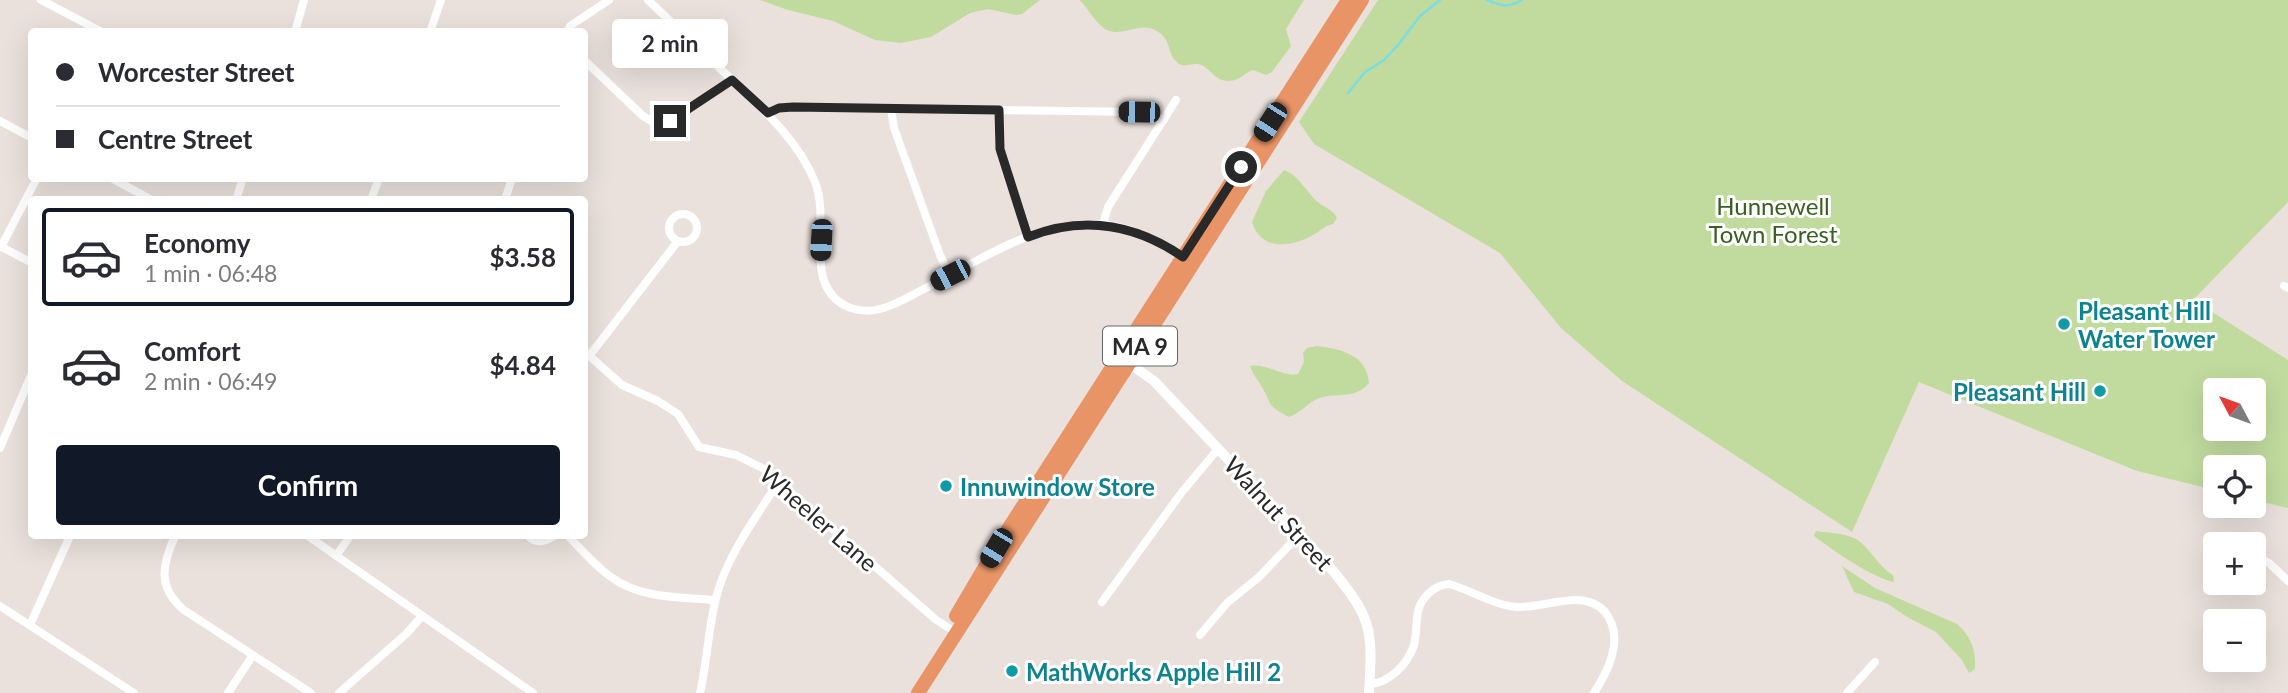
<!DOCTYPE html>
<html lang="en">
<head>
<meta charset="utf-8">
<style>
  :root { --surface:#fff; --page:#f7f7f7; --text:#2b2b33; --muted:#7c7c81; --line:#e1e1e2; --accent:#111827 }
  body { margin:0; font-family:Lato,sans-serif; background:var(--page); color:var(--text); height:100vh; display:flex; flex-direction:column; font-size:26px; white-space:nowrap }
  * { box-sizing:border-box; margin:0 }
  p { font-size:23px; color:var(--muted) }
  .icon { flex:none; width:38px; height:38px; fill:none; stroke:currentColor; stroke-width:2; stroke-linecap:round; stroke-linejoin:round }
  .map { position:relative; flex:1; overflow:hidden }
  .panel { position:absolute; left:28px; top:196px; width:560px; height:343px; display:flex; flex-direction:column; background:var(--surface); border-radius:7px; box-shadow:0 7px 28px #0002 }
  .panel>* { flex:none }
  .hud { position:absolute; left:28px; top:28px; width:560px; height:154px; border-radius:7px; box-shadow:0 7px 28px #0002; display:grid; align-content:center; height:154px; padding:0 28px; background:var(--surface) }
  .needle { width:46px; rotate:311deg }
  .tools { position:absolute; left:2203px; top:378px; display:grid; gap:14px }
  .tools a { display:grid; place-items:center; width:63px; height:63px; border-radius:7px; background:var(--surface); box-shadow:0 7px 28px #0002; font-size:35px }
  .end { position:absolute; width:32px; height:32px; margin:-16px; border:9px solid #292929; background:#fff; box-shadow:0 0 0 4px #fff }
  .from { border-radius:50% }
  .bubble { position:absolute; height:49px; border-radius:7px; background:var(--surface); box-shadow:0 7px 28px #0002; font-size:23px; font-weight:700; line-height:49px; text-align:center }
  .car { position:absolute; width:21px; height:42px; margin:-21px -10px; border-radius:9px; box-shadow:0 0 5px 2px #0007; background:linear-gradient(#222 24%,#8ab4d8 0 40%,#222 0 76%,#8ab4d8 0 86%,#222 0) }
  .hud b { display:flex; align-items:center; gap:24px; height:66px; font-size:26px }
  .hud b+b { border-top:2px solid var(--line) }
  .hud i { width:18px; height:18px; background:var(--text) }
  ul { padding:12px 0 0; list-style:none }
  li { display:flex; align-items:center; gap:21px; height:98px; margin:0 14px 10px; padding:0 14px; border:4px solid transparent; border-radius:7px }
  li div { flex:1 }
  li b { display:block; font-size:26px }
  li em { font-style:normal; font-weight:700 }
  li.selected { border-color:var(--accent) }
  li>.icon { width:63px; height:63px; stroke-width:1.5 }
  .button { display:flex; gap:14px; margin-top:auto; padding:14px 28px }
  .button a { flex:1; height:80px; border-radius:7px; background:var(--accent); color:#fff; font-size:28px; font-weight:700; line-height:80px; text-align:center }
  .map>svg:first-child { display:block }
  .green { fill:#c1db9e; fill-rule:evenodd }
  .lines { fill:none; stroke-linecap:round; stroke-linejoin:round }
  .stream { stroke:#79dee2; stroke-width:2.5 }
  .minor { stroke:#fff; stroke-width:8 }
  .tertiary { stroke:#fff; stroke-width:10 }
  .trunk { stroke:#e89466; stroke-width:14 }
  .route { stroke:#292929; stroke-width:9 }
  .culture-dot { fill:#0f9aa8; stroke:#fff; stroke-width:2.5 }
  .labels { text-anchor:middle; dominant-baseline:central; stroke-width:6; stroke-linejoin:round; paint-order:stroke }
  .shield { fill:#fff; stroke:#696969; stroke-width:2 }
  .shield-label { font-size:23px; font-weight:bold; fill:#292929 }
  .park-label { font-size:24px; fill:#3b5e21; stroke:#fff }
  .culture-label { font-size:24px; font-weight:bold; fill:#0d838f; stroke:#fff; text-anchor:start }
  .street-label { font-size:24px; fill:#292929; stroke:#fff }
</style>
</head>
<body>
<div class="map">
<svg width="2288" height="693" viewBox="0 0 2288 693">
  <rect width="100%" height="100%" fill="#eae1dc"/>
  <g class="green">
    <polygon points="760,0 1040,0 1022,14 1016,15 988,9 970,13 931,37 901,43 875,40 833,21 788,10"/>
    <path d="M1080,0H1304L1286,29L1291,46L1272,72L1266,75L1253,70C1246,72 1242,78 1235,80C1214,86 1210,64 1197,64C1189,63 1184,69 1177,62C1167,54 1172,40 1157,31C1140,20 1121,39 1105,29C1095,22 1088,9 1080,0Z"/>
    <path d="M1378,0H2288V202L2193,300L2288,360V508L2254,500V467H2216L2215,490L2137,471L1919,382L1852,532L1622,381L1561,328L1500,253L1314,144L1299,122ZM2216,390H2254V429H2216Z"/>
    <path d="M1284,170C1300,176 1306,192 1319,203C1326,209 1333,209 1337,218L1333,224C1325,226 1324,228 1318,232C1296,247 1261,253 1252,222L1266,191Z"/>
    <path d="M1317,346C1340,349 1367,354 1369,383C1355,399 1340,393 1323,397C1309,400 1302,413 1289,417C1266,405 1273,406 1262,387C1258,380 1253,375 1250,366C1267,363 1281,377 1298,374L1304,362L1303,353L1307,348Z"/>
    <path d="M1816,531C1829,533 1844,533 1856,539C1871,548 1877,566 1893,575L1894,582C1873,578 1832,550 1814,536Z"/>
    <path d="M1842,566L1875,588L1957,624C1971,636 1976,650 1975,669L1969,673L1962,660L1936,632L1907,617L1888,604L1854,592Z"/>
  </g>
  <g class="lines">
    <g class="stream">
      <path d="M1487,0C1502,6 1508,8 1522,0"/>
      <polyline points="1348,93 1365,72 1384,60 1398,45 1420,16 1440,0"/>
    </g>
    <g class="minor">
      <polyline points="41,0 102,32"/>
      <path d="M648,0C675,26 702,51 729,77C761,108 798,139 815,182C831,222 803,282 844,305C855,311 869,312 880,309C896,305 910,296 924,289C974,263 1032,224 1090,224C1124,223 1155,238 1183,257"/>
      <polyline points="295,32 304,0"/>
      <polyline points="430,32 441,0"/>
      <polyline points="567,32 570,26 609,0"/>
      <polyline points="584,60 643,116 656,124 670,121 732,80"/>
      <polyline points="891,109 894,128 940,255 950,276"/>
      <polyline points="999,110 1000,148 1028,237"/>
      <polyline points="768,113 780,108 793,107 1139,112 1164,120"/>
      <polyline points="0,121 32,138"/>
      <polyline points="111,178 152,200"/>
      <polyline points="236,200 243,178"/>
      <polyline points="371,200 379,178"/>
      <polyline points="505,200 512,178"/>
      <circle cx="683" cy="228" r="14"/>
      <polyline points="1103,224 1108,207 1176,100"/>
      <polyline points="0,246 32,263"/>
      <polyline points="1,247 37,178"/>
      <polyline points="2284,286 2288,288"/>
      <polyline points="584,351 622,385 658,401 678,414 699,447 736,455 764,469 935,619 949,628"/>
      <polyline points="590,355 678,241"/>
      <polyline points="0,448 32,373"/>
      <path d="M175,536C162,565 157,587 184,610L311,693"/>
      <polyline points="308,536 533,693"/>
      <path d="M528,536C536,544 545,542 554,536"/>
      <path d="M568,536C581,549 595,566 611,577C641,599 680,597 715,600"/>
      <path d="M2221,544C2227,533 2239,533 2245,544"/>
      <polyline points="2254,555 2269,563 2288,581"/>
      <polyline points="336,556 350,536"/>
      <polyline points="1102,602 1182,492 1218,449"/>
      <polyline points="0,606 134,693"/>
      <polyline points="30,625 70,536"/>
      <polyline points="1200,635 1227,603 1259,577 1300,534"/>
      <path d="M1370,684C1389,683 1408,664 1414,645C1419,625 1412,609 1429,593C1436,587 1440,585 1449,584C1471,590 1493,605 1516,607C1536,608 1556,600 1576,600C1587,600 1598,604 1605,612C1625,637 1609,670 1594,693"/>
      <polyline points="228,693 253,655"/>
      <polyline points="339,693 406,634 422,616"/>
      <path d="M700,693C708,659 708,624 718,591C730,551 757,516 779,481"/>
      <polyline points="1847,693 1875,662"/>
    </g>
    <path class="tertiary" d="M1129,363L1154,381L1329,566C1372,618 1373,627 1369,693"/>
    <g class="trunk">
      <polyline points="956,616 996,548 1348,0"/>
      <polyline points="918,693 1362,0"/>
    </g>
  </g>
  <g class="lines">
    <path class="route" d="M670,121L732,80L768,113L779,108L793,107L999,110L1000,149L1028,237C1084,215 1135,224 1183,257L1241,167"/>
  </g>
  <g class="culture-dot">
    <circle cx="2064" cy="324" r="7"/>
    <circle cx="2100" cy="391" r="7"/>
    <circle cx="946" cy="486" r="7"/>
    <circle cx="1012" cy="671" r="7"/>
  </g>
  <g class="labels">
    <rect class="shield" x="1103" y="326.5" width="74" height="39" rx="5"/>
    <g class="shield-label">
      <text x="1140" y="346">MA 9</text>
    </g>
    <g class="park-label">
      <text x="1773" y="205">Hunnewell<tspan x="1773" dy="28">Town Forest</tspan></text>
    </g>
    <g class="culture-label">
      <text x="2078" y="310">Pleasant Hill<tspan x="2078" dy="28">Water Tower</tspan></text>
      <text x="2086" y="391" text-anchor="end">Pleasant Hill</text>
      <text x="960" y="486">Innuwindow Store</text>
      <text x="1026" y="671">MathWorks Apple Hill 2</text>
    </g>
    <g class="street-label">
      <text transform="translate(1279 513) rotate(47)">Walnut Street</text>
      <text transform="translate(819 518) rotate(41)">Wheeler Lane</text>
    </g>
  </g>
</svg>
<div class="tools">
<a><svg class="needle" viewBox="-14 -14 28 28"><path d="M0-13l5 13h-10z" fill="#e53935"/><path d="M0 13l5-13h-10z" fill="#7c7c81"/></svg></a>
<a><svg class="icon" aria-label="locate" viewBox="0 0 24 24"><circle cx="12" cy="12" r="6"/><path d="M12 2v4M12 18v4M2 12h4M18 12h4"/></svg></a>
<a>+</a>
<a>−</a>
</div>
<i class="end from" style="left:1241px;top:167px"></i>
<i class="end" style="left:670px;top:121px"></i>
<div class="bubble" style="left:612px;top:19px;width:116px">2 min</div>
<i class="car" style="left:1139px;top:112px;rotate:271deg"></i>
<i class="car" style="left:1270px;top:122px;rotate:213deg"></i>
<i class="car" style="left:821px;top:240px;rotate:183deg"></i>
<i class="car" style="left:950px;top:275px;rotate:243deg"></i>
<i class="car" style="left:996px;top:548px;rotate:211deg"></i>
<div class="hud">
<b><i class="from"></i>Worcester Street</b>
<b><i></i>Centre Street</b>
</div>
<section class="panel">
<ul>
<li class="selected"><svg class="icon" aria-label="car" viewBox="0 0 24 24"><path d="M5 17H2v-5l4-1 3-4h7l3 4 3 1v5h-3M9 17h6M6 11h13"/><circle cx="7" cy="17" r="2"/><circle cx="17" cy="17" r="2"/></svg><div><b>Economy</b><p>1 min · 06:48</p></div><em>$3.58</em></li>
<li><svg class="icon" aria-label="car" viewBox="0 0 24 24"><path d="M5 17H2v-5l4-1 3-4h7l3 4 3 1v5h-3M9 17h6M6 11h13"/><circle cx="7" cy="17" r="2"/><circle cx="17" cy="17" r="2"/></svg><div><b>Comfort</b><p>2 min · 06:49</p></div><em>$4.84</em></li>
</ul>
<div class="button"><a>Confirm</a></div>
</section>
</div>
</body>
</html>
